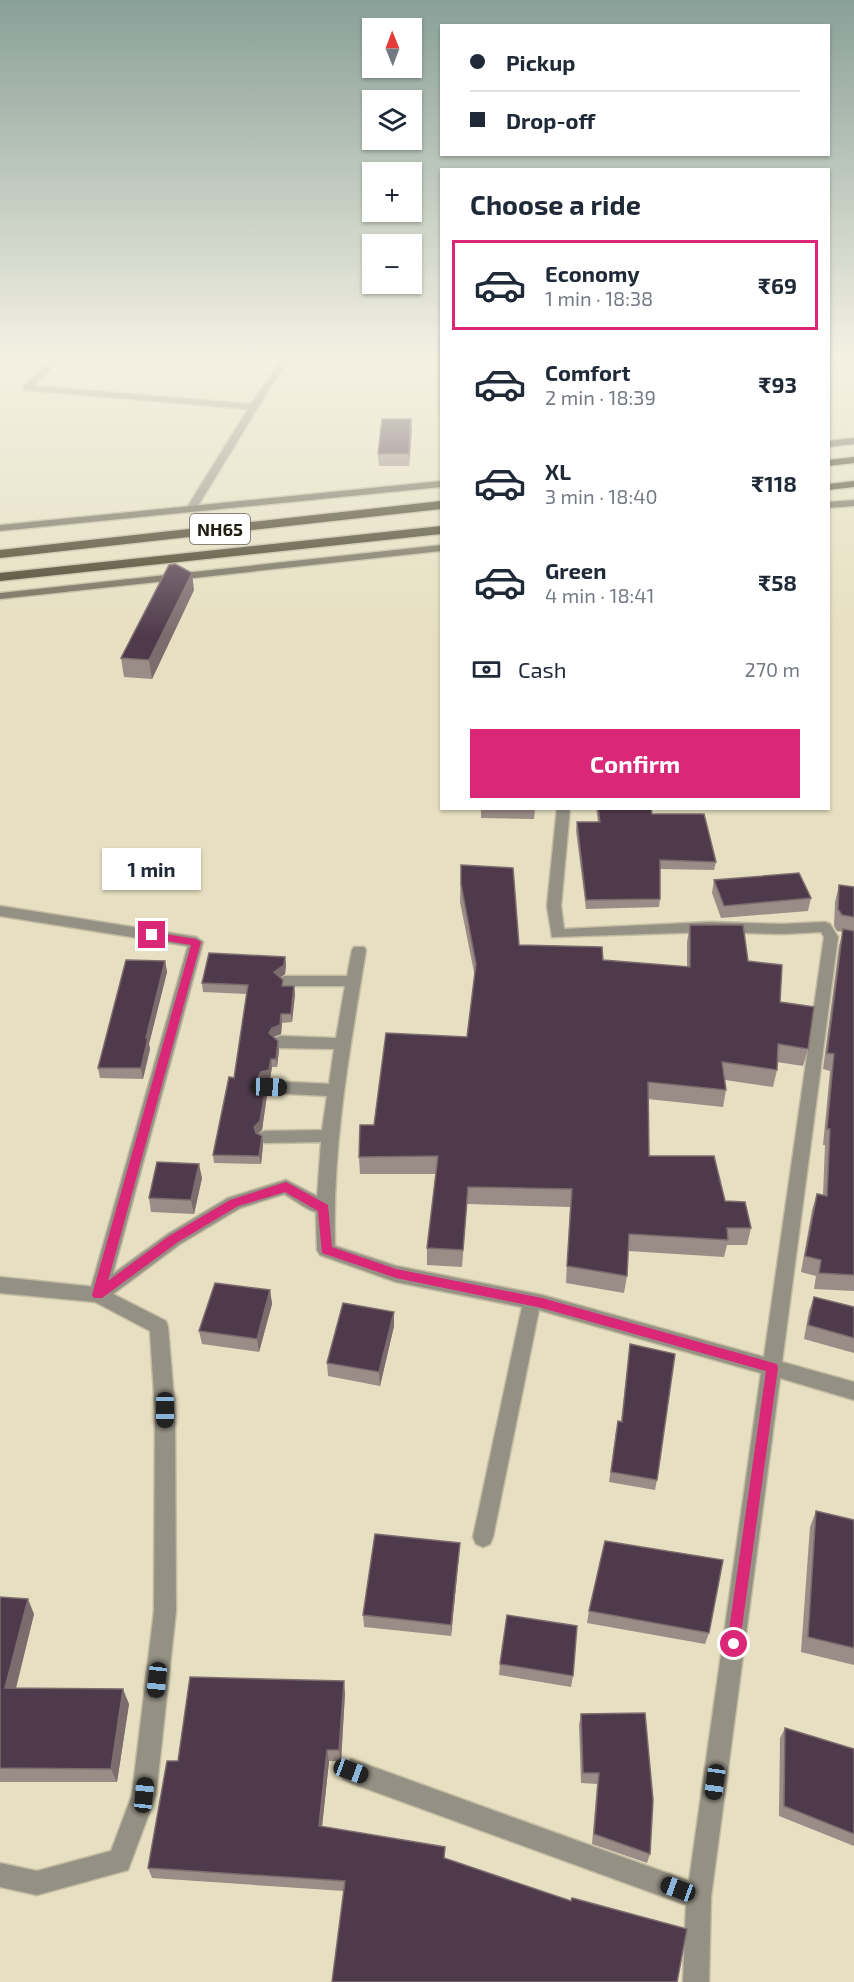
<!DOCTYPE html>
<html lang="en">
<head>
<meta charset="utf-8">
<style>
  :root { --surface:#fff; --page:#f6f6f7; --text:#1f2937; --muted:#747a83; --line:#e0e1e3; --accent:#db2777 }
  body { margin:0; font-family:"Exo 2",sans-serif; background:var(--page); color:var(--text); height:100vh; display:flex; flex-direction:column; font-size:22px; white-space:nowrap }
  * { box-sizing:border-box; margin:0 }
  p { font-size:20px; color:var(--muted) }
  .icon { flex:none; width:33px; height:33px; fill:none; stroke:currentColor; stroke-width:2; stroke-linecap:round; stroke-linejoin:round }
  .map { position:relative; flex:1; overflow:hidden }
  .panel { position:absolute; left:440px; top:168px; width:390px; height:642px; display:flex; flex-direction:column; background:var(--surface); border-radius:0px; box-shadow:0 2px 4px #0004 }
  .panel>* { flex:none }
  .banner { position:absolute; left:440px; top:24px; width:390px; height:132px; border-radius:0px; box-shadow:0 2px 4px #0004; display:grid; align-content:center; height:132px; padding:0 30px; background:var(--surface) }
  .needle { width:39px; rotate:359deg }
  .tools { position:absolute; left:362px; top:18px; display:grid; gap:12px }
  .tools a { display:grid; place-items:center; width:60px; height:60px; border-radius:0px; background:var(--surface); box-shadow:0 2px 4px #0004; font-size:30px }
  .end { position:absolute; width:27px; height:27px; margin:-14px; border:8px solid #db2777; background:#fff; box-shadow:0 0 0 3px #fff }
  .from { border-radius:50% }
  .bubble { position:absolute; height:42px; border-radius:0px; background:var(--surface); box-shadow:0 2px 4px #0004; font-size:20px; font-weight:700; line-height:42px; text-align:center }
  .car { position:absolute; width:18px; height:36px; margin:-18px -9px; border-radius:8px; box-shadow:0 0 4px 2px #0007; background:linear-gradient(#222 24%,#8ab4d8 0 40%,#222 0 76%,#8ab4d8 0 86%,#222 0) }
  .banner b { display:flex; align-items:center; gap:21px; height:57px; font-size:22px }
  .banner b+b { border-top:2px solid var(--line) }
  .banner i { width:15px; height:15px; background:var(--text) }
  ul { padding:0; list-style:none }
  li { display:flex; align-items:center; gap:18px; height:90px; margin:0 12px 9px; padding:0 18px; border:3px solid transparent; border-radius:0px }
  li div { flex:1 }
  li b { display:block; font-size:22px }
  li em { font-style:normal; font-weight:700 }
  li.current { border-color:var(--accent) }
  li>.icon { width:54px; height:54px; stroke-width:1.5 }
  h2 { padding:0 30px; font-size:27px; line-height:72px }
  .pay { display:flex; align-items:center; gap:15px; height:66px; padding:0 30px; font-size:22px }
  .pay p { margin-inline-start:auto }
  .cta { display:flex; gap:12px; margin-top:auto; padding:12px 30px }
  .cta a { flex:1; height:69px; border-radius:0px; background:var(--accent); color:#fff; font-size:24px; font-weight:700; line-height:69px; text-align:center }
  .map>svg:first-child { display:block }
  .lines { fill:none; stroke-linecap:round; stroke-linejoin:round }
  .lane-casing { stroke:#c3bca2; stroke-width:3 }
  .street-casing { stroke:#c3bca2; stroke-width:3 }
  .secondary-casing { stroke:#c3bca2; stroke-width:3 }
  .highway-casing { stroke:#c3bca2; stroke-width:3 }
  .lane { fill:#949084; fill-rule:evenodd }
  .street { fill:#949084; fill-rule:evenodd }
  .secondary { fill:#706b59; fill-rule:evenodd }
  .highway { fill:#413b22; fill-rule:evenodd }
  .wall { fill:#9a8c86 }
  .shaded-wall { fill:#7c6c6e }
  .building { fill:#4f3a4b; stroke:#7c6c6e; stroke-width:1.5 }
  .route { fill:#db2777 }
  .labels { text-anchor:middle; dominant-baseline:central; stroke-width:6; stroke-linejoin:round; paint-order:stroke }
  .shield { fill:#fff; stroke:#64625a; stroke-width:1.5 }
  .shield-label { font-size:18px; font-weight:bold; fill:#211e14 }
</style>
</head>
<body>
<div class="map">
<svg width="854" height="1982" viewBox="0 0 854 1982">
  <rect width="100%" height="100%" fill="#e6dfc1"/>
  <g class="lines">
    <defs>
      <path id="lane" d="M286,1180L330,1203L333,1208L330,1213C316,1218 297,1201 284,1194L240,1208L180,1244L113,1294L166,1321L168,1327L175,1410L176,1611L156,1795L128,1870L37,1895L0,1887V1863L37,1871L111,1851L132,1795L154,1611L155,1410L150,1331L95,1302L0,1293V1277L95,1287L168,1234L228,1198Z"/>
      <g id="street">
        <polygon points="53,359 61,359 34,386 251,404 282,359 290,359 271,386 196,509 191,512 186,509 248,409 24,390 24,386"/>
        <path d="M557,808H570L561,906L564,929L709,922L783,924L825,922L830,924L838,937L782,1362L854,1382V1400L780,1378L711,1897L709,1982H683L686,1905L351,1783L343,1779L339,1771L343,1763L351,1759L689,1881L761,1373L539,1310L493,1537L490,1544L483,1547L476,1544L473,1537L522,1307L396,1282L320,1255L317,1250L316,1213L321,1142L265,1143L259,1141L257,1137L259,1133L265,1131L322,1130L327,1096L269,1093L263,1091L261,1087L263,1083L269,1081L329,1084L334,1049L280,1048L275,1046L272,1042L275,1038L280,1036L336,1038L345,986H284L277,981L284,976H347L352,950L354,947H364L366,950C350,1049 332,1144 335,1246L396,1266L542,1295L764,1357L824,937L821,932L783,934L709,932L552,937L547,906Z"/>
        <polygon points="0,906 196,937 203,942 107,1295 104,1300 98,1303 92,1300 89,1295 188,946 0,916"/>
      </g>
      <g id="secondary">
        <polygon points="854,438 854,444 828,447 828,441"/>
        <polygon points="441,481 441,487 0,531 0,525"/>
        <polygon points="854,500 854,506 828,508 828,502"/>
        <polygon points="441,545 441,551 0,599 0,593"/>
      </g>
      <g id="highway">
        <polygon points="854,457 854,463 828,466 828,460"/>
        <polygon points="854,481 854,487 828,490 828,484"/>
        <polygon points="441,501 441,509 0,558 0,550"/>
        <polygon points="441,526 441,534 0,581 0,573"/>
      </g>
    </defs>
    <use href="#lane" class="lane-casing"/>
    <use href="#street" class="street-casing"/>
    <use href="#secondary" class="secondary-casing"/>
    <use href="#highway" class="highway-casing"/>
    <use href="#lane" class="lane"/>
    <use href="#street" class="street"/>
    <use href="#secondary" class="secondary"/>
    <use href="#highway" class="highway"/>
  </g>
  <g class="wall">
    <polygon points="411,419 409,466 379,466 378,454"/>
    <polygon points="194,590 152,679 124,677 121,658"/>
    <polygon points="481,808 535,808 534,819 481,818"/>
    <polygon points="596,808 651,808 652,814 716,862 714,870 660,869 660,899 659,907 586,909 576,831 577,822 598,822"/>
    <polygon points="461,865 519,945 603,960 687,967 687,942 690,925 748,961 780,1002 808,1049 803,1066 777,1062 777,1070 773,1087 725,1080 726,1090 723,1107 648,1099 649,1156 725,1201 751,1228 747,1245 727,1245 724,1257 628,1251 627,1276 624,1293 566,1283 570,1207 467,1204 462,1267 427,1265 427,1248 436,1174 360,1174 359,1157 374,1125 467,1037 475,977 460,902"/>
    <polygon points="714,880 811,898 808,911 721,918 712,893"/>
    <polygon points="839,885 854,887 854,1291 814,1289 816,1276 801,1272 812,1210 817,1194 823,1195 825,1145 823,1145 830,1071 823,1069 839,946 843,932 837,931 834,926 835,902"/>
    <polygon points="285,957 286,965 285,974 280,977 283,986 294,986 295,994 292,1022 282,1023 281,1034 273,1037 278,1041 279,1050 277,1067 272,1067 270,1079 262,1081 261,1084 266,1086 267,1095 262,1130 257,1134 262,1136 263,1145 261,1164 214,1163 213,1155 234,1078 247,994 203,992 202,983"/>
    <polygon points="165,961 167,972 149,1044 150,1049 143,1079 100,1078 98,1068"/>
    <polygon points="202,1178 194,1214 151,1212 149,1198"/>
    <polygon points="270,1290 272,1304 259,1352 202,1344 199,1331"/>
    <polygon points="814,1297 854,1307 854,1353 804,1339 809,1311"/>
    <polygon points="394,1312 394,1326 380,1386 328,1376 327,1363"/>
    <polygon points="630,1344 657,1480 655,1490 609,1482 616,1431 621,1421"/>
    <polygon points="816,1511 854,1520 854,1665 801,1652 810,1527"/>
    <polygon points="459,1555 451,1636 364,1627 363,1615"/>
    <polygon points="0,1597 34,1614 16,1689 129,1704 117,1782 0,1782"/>
    <polygon points="589,1611 709,1633 705,1644 587,1623"/>
    <polygon points="500,1664 573,1676 571,1687 499,1675"/>
    <polygon points="345,1693 341,1761 329,1761 322,1826 445,1858 571,1901 687,1929 344,1891 152,1878 148,1868 178,1761"/>
    <polygon points="581,1714 650,1854 647,1863 592,1844 597,1784 581,1783 579,1725"/>
    <polygon points="785,1728 854,1749 854,1846 779,1816 780,1738"/>
  </g>
  <g class="shaded-wall">
    <polygon points="411,419 412,431 409,466 409,454"/>
    <polygon points="192,573 194,590 152,679 149,660"/>
    <polygon points="285,957 286,965 285,974 275,981 274,972"/>
    <polygon points="165,961 167,972 149,1044 150,1049 143,1079 141,1068 146,1038"/>
    <polygon points="294,986 295,994 292,1022 291,1014"/>
    <polygon points="281,1014 282,1023 281,1034 273,1037 270,1042 269,1033"/>
    <polygon points="278,1041 279,1050 277,1067 276,1059"/>
    <polygon points="271,1059 272,1067 270,1079 262,1081 259,1086 258,1077"/>
    <polygon points="266,1086 267,1095 262,1130 255,1136 254,1127"/>
    <polygon points="262,1136 263,1145 261,1164 259,1156"/>
    <polygon points="199,1164 202,1178 194,1214 191,1200"/>
    <polygon points="270,1290 272,1304 259,1352 257,1339"/>
    <polygon points="394,1312 394,1326 380,1386 379,1372"/>
    <polygon points="460,1543 459,1555 451,1636 451,1625"/>
    <polygon points="28,1599 34,1614 12,1703 5,1688"/>
    <polygon points="344,1681 345,1693 341,1761 339,1750"/>
    <polygon points="123,1689 129,1704 117,1782 111,1769"/>
    <polygon points="327,1750 329,1761 321,1837 319,1826"/>
  </g>
  <g class="building">
    <polygon points="382,419 411,419 409,454 378,454"/>
    <polygon points="175,564 192,573 149,660 121,658 169,565"/>
    <polygon points="598,808 651,808 652,814 704,814 716,862 660,860 660,899 586,900 577,822 600,822"/>
    <polygon points="461,865 513,868 519,945 602,947 603,960 690,967 690,925 743,925 748,961 782,965 780,1002 814,1007 808,1049 778,1044 777,1070 722,1062 726,1090 648,1082 649,1156 714,1156 725,1201 745,1202 751,1228 727,1228 728,1240 629,1234 627,1276 567,1266 572,1189 468,1187 463,1250 427,1248 438,1156 359,1157 360,1125 374,1125 386,1033 467,1037 476,964 461,884"/>
    <polygon points="799,873 811,898 724,906 714,880"/>
    <polygon points="839,885 854,887 854,917 842,915 838,909"/>
    <polygon points="843,929 854,931 854,1275 819,1273 821,1260 805,1256 817,1194 827,1196 830,1129 827,1129 834,1054 827,1053"/>
    <polygon points="209,953 285,957 284,965 274,972 283,980 282,986 294,986 291,1014 281,1014 280,1025 272,1028 269,1033 278,1041 276,1059 271,1059 269,1070 261,1072 258,1077 260,1083 266,1086 260,1121 254,1127 256,1133 262,1136 259,1156 213,1155 229,1077 234,1078 248,985 202,983"/>
    <polygon points="126,960 165,961 146,1038 148,1038 141,1068 98,1068"/>
    <polygon points="157,1162 199,1164 191,1200 149,1198"/>
    <polygon points="215,1283 270,1290 257,1339 199,1331"/>
    <polygon points="814,1297 854,1307 854,1338 808,1325"/>
    <polygon points="343,1303 394,1312 379,1372 327,1363"/>
    <polygon points="630,1344 675,1354 657,1480 611,1472 618,1421 622,1422"/>
    <polygon points="816,1511 854,1520 854,1648 808,1637"/>
    <polygon points="375,1534 460,1543 451,1625 363,1615"/>
    <polygon points="605,1541 723,1560 709,1633 589,1611"/>
    <polygon points="0,1597 28,1599 5,1688 123,1689 111,1769 0,1768"/>
    <polygon points="507,1615 577,1626 573,1676 500,1664"/>
    <polygon points="190,1677 344,1681 339,1750 327,1750 319,1826 445,1847 444,1858 571,1901 572,1898 687,1929 677,1982 332,1982 345,1881 148,1868 167,1761 178,1761"/>
    <polygon points="645,1713 653,1800 650,1854 594,1834 599,1773 583,1773 581,1714"/>
    <polygon points="785,1728 854,1749 854,1834 784,1806"/>
  </g>
  <linearGradient id="sky" x2="0" y2="1"><stop stop-color="#89a098"/><stop offset="0.56" stop-color="#f4f1e3"/><stop offset="1" stop-color="#f4f1e3" stop-opacity="0"/></linearGradient>
  <rect width="854" height="636" fill="url(#sky)"/>
  <polygon class="route" points="152,932 196,939 201,942 108,1281 169,1236 230,1200 286,1182 328,1205 332,1247 396,1269 542,1298 777,1364 778,1368 739,1649 734,1651 729,1649 727,1644 766,1371 542,1308 396,1278 322,1253 318,1211 285,1192 238,1206 178,1242 102,1298 94,1298 92,1295 191,945 149,938 149,933"/>
  <g class="labels">
    <rect class="shield" x="190" y="514" width="60" height="30" rx="4.5"/>
    <g class="shield-label">
      <text x="220" y="529">NH65</text>
    </g>
  </g>
</svg>
<div class="tools">
<a><svg class="needle" viewBox="-14 -14 28 28"><path d="M0-13l5 13h-10z" fill="#e53935"/><path d="M0 13l5-13h-10z" fill="#747a83"/></svg></a>
<a><svg class="icon" aria-label="layers" viewBox="0 0 24 24"><path d="M12 4l9 5-9 5-9-5zM3 14l9 5 9-5"/></svg></a>
<a>+</a>
<a>−</a>
</div>
<i class="end from" style="left:734px;top:1644px"></i>
<i class="end" style="left:152px;top:935px"></i>
<div class="bubble" style="left:102px;top:848px;width:99px">1 min</div>
<i class="car" style="left:269px;top:1087px;rotate:92deg"></i>
<i class="car" style="left:165px;top:1410px;rotate:180deg"></i>
<i class="car" style="left:157px;top:1680px;rotate:186deg"></i>
<i class="car" style="left:351px;top:1771px;rotate:110deg"></i>
<i class="car" style="left:715px;top:1782px;rotate:188deg"></i>
<i class="car" style="left:144px;top:1795px;rotate:6deg"></i>
<i class="car" style="left:678px;top:1889px;rotate:290deg"></i>
<div class="banner">
<b><i class="from"></i>Pickup</b>
<b><i></i>Drop-off</b>
</div>
<section class="panel">
<h2>Choose a ride</h2>
<ul>
<li class="current"><svg class="icon" aria-label="car" viewBox="0 0 24 24"><path d="M5 17H2v-5l4-1 3-4h7l3 4 3 1v5h-3M9 17h6M6 11h13"/><circle cx="7" cy="17" r="2"/><circle cx="17" cy="17" r="2"/></svg><div><b>Economy</b><p>1 min · 18:38</p></div><em>₹69</em></li>
<li><svg class="icon" aria-label="car" viewBox="0 0 24 24"><path d="M5 17H2v-5l4-1 3-4h7l3 4 3 1v5h-3M9 17h6M6 11h13"/><circle cx="7" cy="17" r="2"/><circle cx="17" cy="17" r="2"/></svg><div><b>Comfort</b><p>2 min · 18:39</p></div><em>₹93</em></li>
<li><svg class="icon" aria-label="car" viewBox="0 0 24 24"><path d="M5 17H2v-5l4-1 3-4h7l3 4 3 1v5h-3M9 17h6M6 11h13"/><circle cx="7" cy="17" r="2"/><circle cx="17" cy="17" r="2"/></svg><div><b>XL</b><p>3 min · 18:40</p></div><em>₹118</em></li>
<li><svg class="icon" aria-label="car" viewBox="0 0 24 24"><path d="M5 17H2v-5l4-1 3-4h7l3 4 3 1v5h-3M9 17h6M6 11h13"/><circle cx="7" cy="17" r="2"/><circle cx="17" cy="17" r="2"/></svg><div><b>Green</b><p>4 min · 18:41</p></div><em>₹58</em></li>
</ul>
<div class="pay"><svg class="icon" aria-label="cash" viewBox="0 0 24 24"><path d="M3 7h18v10H3z"/><circle cx="12" cy="12" r="2"/></svg>Cash<p>270 m</p></div>
<div class="cta"><a>Confirm</a></div>
</section>
</div>
</body>
</html>
